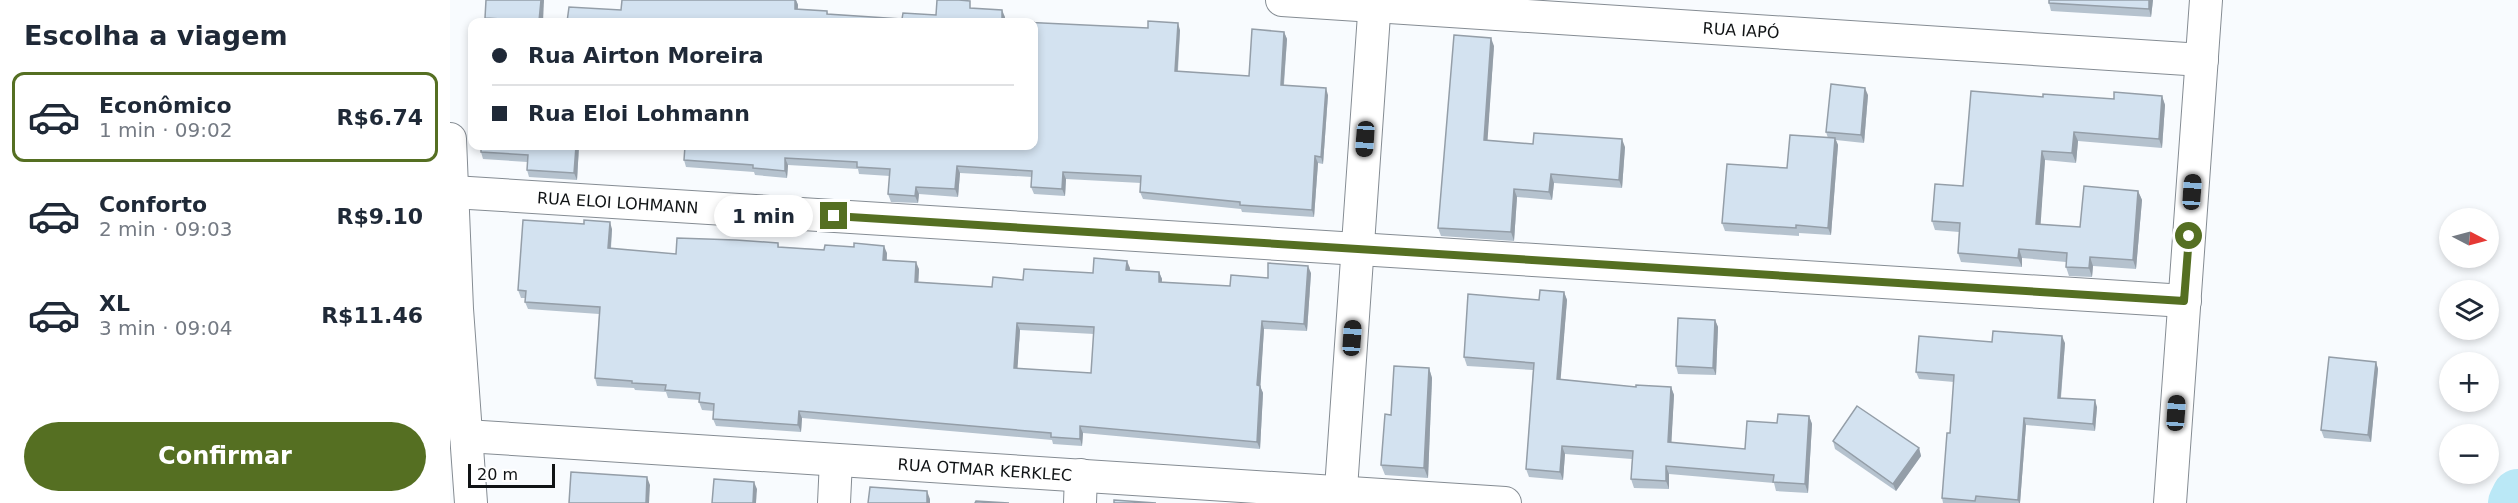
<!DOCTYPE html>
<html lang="pt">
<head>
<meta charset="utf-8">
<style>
  :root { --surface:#fff; --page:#f2f2f3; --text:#1f2937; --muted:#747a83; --line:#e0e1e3; --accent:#556f22 }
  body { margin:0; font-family:"DejaVu Sans",sans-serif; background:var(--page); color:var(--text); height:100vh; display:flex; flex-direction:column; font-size:22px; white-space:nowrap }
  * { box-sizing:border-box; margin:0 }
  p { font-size:20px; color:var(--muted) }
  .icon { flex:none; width:33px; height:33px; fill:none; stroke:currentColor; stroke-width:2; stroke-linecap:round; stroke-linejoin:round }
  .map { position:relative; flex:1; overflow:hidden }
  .drawer { display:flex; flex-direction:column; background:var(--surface); width:450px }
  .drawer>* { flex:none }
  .hud { position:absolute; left:18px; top:18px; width:570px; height:132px; border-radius:12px; box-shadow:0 3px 9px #0003; display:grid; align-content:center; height:132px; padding:0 24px; background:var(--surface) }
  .needle { width:39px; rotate:96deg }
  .tools { position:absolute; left:1989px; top:208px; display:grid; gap:12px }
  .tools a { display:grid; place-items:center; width:60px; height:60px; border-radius:50%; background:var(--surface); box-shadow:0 3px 9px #0003; font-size:30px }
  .scale { position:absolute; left:18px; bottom:15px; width:87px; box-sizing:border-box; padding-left:6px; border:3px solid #101315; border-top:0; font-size:16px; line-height:21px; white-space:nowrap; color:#101315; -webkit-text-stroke:4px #fff; paint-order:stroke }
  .end { position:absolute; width:27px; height:27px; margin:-14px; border:8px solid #556f22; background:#fff; box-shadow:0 0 0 3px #fff }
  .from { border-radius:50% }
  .bubble { position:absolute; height:42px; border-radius:21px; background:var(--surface); box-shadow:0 3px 9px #0003; font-size:20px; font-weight:700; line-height:42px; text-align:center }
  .car { position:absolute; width:18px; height:36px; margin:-18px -9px; border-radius:8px; box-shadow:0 0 4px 2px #0007; background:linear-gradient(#222 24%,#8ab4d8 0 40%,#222 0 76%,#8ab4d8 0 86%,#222 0) }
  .hud b { display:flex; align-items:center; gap:21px; height:57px; font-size:22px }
  .hud b+b { border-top:2px solid var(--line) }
  .hud i { width:15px; height:15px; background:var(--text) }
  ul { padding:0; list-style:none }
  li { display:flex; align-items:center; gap:18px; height:90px; margin:0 12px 9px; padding:0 12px; border:3px solid transparent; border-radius:12px }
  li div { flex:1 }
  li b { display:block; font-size:22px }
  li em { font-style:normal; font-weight:700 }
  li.on { border-color:var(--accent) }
  li>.icon { width:54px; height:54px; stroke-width:1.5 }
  h2 { padding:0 24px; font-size:27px; line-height:72px }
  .primary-button { display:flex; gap:12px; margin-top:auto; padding:12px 24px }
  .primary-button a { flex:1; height:69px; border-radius:36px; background:var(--accent); color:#fff; font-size:24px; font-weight:700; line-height:69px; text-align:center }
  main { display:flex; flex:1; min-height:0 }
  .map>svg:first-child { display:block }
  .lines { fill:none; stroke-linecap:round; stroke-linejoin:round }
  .river { stroke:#bae8f6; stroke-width:52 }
  .street-casing { stroke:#858c93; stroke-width:34 }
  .street { stroke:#fff; stroke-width:32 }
  .wall { fill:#b5c2ce; fill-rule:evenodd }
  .shaded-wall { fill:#949ea8 }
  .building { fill:#d3e2f0; stroke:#949ea8; stroke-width:1.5; fill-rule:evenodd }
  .route { stroke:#556f22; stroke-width:8 }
  .labels { text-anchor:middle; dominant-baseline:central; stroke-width:4.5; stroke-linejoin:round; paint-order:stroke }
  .street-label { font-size:16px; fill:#101315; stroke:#fff }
</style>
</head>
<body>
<main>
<section class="drawer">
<h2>Escolha a viagem</h2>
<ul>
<li class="on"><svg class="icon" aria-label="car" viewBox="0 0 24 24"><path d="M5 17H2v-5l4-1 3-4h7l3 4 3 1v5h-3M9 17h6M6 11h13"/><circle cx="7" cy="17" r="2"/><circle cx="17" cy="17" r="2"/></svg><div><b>Econômico</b><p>1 min · 09:02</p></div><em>R$6.74</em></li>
<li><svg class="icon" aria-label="car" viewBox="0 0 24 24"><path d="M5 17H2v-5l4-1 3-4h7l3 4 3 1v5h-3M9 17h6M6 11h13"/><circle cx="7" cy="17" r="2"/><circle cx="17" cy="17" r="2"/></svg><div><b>Conforto</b><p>2 min · 09:03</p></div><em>R$9.10</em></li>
<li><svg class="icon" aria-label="car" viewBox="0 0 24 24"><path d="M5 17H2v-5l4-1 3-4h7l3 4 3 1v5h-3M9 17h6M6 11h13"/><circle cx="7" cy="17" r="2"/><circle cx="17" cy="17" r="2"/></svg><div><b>XL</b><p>3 min · 09:04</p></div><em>R$11.46</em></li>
</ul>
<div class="primary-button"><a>Confirmar</a></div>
</section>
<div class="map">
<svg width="2068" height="503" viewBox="0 0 2068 503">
  <rect width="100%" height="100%" fill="#f8fbfe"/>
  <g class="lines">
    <polyline class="river" points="2064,503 2068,495"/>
    <defs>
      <g id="street">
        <path id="s1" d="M832,0L1752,60"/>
        <polyline points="0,139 7,309 21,503"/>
        <path id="s2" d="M3,192L1735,301"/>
        <path id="s3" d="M16,436L1055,503"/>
        <polyline points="384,503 386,460"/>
        <polyline points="630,503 631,475"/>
        <polyline points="890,503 925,0"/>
        <polyline points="1720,503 1756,0"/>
      </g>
    </defs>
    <use href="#street" class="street-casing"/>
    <use href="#street" class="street"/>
  </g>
  <g class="wall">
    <polygon points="36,0 93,22 37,22 35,18"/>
    <polygon points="172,0 346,0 348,5 348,9 377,11 378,14 452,19 486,15 523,8 555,17 555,21 730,30 728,71 799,76 834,32 837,39 834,85 878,95 873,164 868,163 864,217 792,212 791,209 693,199 690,192 691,183 616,179 615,196 584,194 581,187 582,177 510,173 508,197 469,194 468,203 441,202 438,194 440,176 409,174 408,169 338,165 337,178 305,175 304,172 236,167 234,160 235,146 224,146 584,146 171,10"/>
    <polygon points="1599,0 1703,0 1701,17 1601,11 1599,3"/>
    <polygon points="1044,46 1037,140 1083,144 1175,147 1172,188 1104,183 1102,200 1067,197 1064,241 991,236 988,228"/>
    <polygon points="1418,95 1414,143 1386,140 1388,145 1381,235 1349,233 1349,236 1275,231 1272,223 1337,168 1378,138 1376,132"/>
    <polygon points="1712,96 1715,105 1712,148 1628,141 1626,163 1595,160 1590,224 1630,227 1688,191 1692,200 1686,269 1643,266 1642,277 1619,276 1616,267 1616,262 1572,258 1572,267 1511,262 1508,253 1509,232 1485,230 1482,221 1593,97 1664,99"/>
    <polygon points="31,146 129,146 127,180 79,177 77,170 77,162 33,159 31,152"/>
    <path d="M134,224L162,229L161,249L226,254L328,243L329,247L437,253V260L469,269L468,282L542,287L573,280L643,273L680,268V270L709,272L712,279V282L780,286L818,278L861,273L857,331L814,329L810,386L813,393L810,449L633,433L632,446L603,444L602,440L352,418L351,432L266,426L263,419L264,411L252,410L249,402L250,400L218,398L216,392L185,390L184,388L147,386L145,378L149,314L78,309L75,302L76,298H71L68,290ZM570,330L644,334L641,373L567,369Z"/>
    <polygon points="1114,292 1117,300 1110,379 1186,387 1221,387 1224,395 1221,443 1295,449 1327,423 1359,416 1362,424 1358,493 1326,491 1324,483 1219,474 1219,489 1184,488 1181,479 1182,459 1115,454 1113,480 1079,477 1076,469 1083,370 1017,366 1014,357 1089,300"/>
    <polygon points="1265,320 1268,327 1266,375 1228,374 1226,366"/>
    <polygon points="1542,342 1615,343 1611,398 1647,407 1645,431 1576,425 1570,503 1493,503 1492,498 1500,433 1504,382 1469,379 1466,372"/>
    <polygon points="1926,362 1928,369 1921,442 1874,438 1871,430"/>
    <polygon points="979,368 982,378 978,478 935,475 931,465 941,415"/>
    <polygon points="1383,441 1469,448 1471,456 1446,491 1385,449"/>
  </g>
  <g class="shaded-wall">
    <polygon points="91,0 94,0 93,22 90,22 89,21"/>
    <polygon points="345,0 346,0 348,5 347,16 345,9"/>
    <polygon points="1699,0 1703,0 1701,17 1699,9"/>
    <polygon points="552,10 555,17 555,22 552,21"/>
    <polygon points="728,23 730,30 727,78 725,71"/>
    <polygon points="834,32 837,39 833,92 831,85"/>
    <polygon points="1041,38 1044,46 1037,148 1034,140"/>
    <polygon points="876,88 878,95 873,164 871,157"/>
    <polygon points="1415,88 1418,95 1414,143 1411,135"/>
    <polygon points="1712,96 1715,105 1712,148 1709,139"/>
    <polygon points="1624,132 1628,141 1626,163 1622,153"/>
    <polygon points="1385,138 1388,145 1381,235 1378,228"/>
    <polygon points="1172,139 1175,147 1172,188 1169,180"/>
    <polygon points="126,146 129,146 127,180 124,173"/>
    <polygon points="1592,151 1595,160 1590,233 1586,224"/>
    <polygon points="865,156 868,163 864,217 862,210"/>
    <polygon points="335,158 338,165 337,178 335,171"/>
    <polygon points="507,166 510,173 508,197 505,189"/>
    <polygon points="613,172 616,179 615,196 612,189"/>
    <polygon points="1101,174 1104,183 1102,200 1099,192"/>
    <polygon points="466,187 469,194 468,203 465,196"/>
    <polygon points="1064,189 1067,197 1064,241 1061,232"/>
    <polygon points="1688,191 1692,200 1686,269 1683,260"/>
    <polygon points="160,222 162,229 160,256 158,248"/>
    <polygon points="434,246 437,253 436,267 433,260"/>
    <polygon points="1569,249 1572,258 1572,267 1568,258"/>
    <polygon points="1640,257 1643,266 1642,277 1639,268"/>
    <polygon points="677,261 680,268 679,277 676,270"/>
    <polygon points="466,262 469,269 468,289 465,282"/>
    <polygon points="858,266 861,273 857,331 854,324"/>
    <polygon points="709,272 712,279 711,289 709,282"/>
    <polygon points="1114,292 1117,300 1110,387 1107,379"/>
    <polygon points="1265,320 1268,327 1266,375 1263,368"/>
    <polygon points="812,321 814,329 810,393 807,385"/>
    <polygon points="567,323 570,330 567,376 564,368"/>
    <polygon points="1612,336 1615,343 1610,405 1608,398"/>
    <polygon points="1926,362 1928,369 1921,442 1918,435"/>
    <polygon points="979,368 982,378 978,478 974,468"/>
    <polygon points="810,386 813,393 810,449 807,442"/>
    <polygon points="1221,387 1224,395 1221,450 1218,442"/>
    <polygon points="1645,400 1647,407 1645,431 1643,424"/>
    <polygon points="349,411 352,418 351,432 348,425"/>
    <polygon points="1359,416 1362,424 1358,493 1355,484"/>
    <polygon points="1574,418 1576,425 1570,503 1569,503 1568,500"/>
    <polygon points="630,426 633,433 632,446 630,439"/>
    <polygon points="1112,446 1115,454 1113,480 1110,472"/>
    <polygon points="1469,448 1471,456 1446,491 1443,484"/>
    <polygon points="1216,466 1219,474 1219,489 1216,481"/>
    <polygon points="197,477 200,485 199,503 196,503"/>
    <polygon points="304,482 307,489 306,503 303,503"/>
    <polygon points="477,491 480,499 480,503 477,503"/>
  </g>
  <g class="building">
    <polygon points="36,0 91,0 89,21 35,18"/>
    <polygon points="172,0 345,0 345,9 377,11 377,14 452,19 453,13 486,15 487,0 509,0 520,1 520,8 552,10 552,21 698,28 698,21 728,23 725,71 799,76 802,29 834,32 831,85 876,88 871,157 865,156 862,210 790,205 790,202 690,192 691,176 613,172 612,189 581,187 582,171 507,166 505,189 466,187 465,196 438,194 440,169 407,167 407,162 335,158 335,171 303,168 303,165 234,160 235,146 584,146 584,22 117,22 119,7 171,10"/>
    <polygon points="1599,0 1699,0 1699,9 1599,3"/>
    <polygon points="1004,35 1041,38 1034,140 1083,144 1084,133 1172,139 1169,180 1101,174 1099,192 1064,189 1061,232 988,228"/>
    <polygon points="1381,84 1415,88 1411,135 1376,132"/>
    <polygon points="1521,91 1593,97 1593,94 1664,99 1664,92 1712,96 1709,139 1624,132 1622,153 1592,151 1586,224 1630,227 1634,186 1688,191 1683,260 1640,257 1639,268 1616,267 1617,253 1569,249 1568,258 1508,253 1510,223 1482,221 1485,184 1513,186"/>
    <polygon points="1340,135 1385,138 1378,228 1346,225 1346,228 1272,223 1277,164 1337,168"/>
    <polygon points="31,146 126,146 124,173 77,170 78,155 31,152"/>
    <path d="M73,220L134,224V220L160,222L158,248L226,254L227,238L286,240L328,243V247L374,250L375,245L404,247V243L434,246L433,260L466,262L465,282L542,287L543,277L573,280L574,269L643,273L644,258L677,261L676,270L709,272V282L780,286L781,275L818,278V263L858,266L854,324L812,321L807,385L810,386L807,442L630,426V439L601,437V433L349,411L348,425L263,419L264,404L249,402L250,393L215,390L216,385L182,383V381L145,378L150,307L75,302L76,291L68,290ZM567,323L644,327L641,373L564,368Z"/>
    <polygon points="1090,290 1114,292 1107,379 1186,387 1186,385 1221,387 1218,442 1295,449 1297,421 1327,423 1328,414 1359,416 1355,484 1323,482 1324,475 1216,466 1216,481 1181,479 1183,451 1112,446 1110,472 1076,469 1084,363 1014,357 1018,294 1089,300"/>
    <polygon points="1228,318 1265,320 1263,368 1226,366"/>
    <polygon points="1543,331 1612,336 1608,398 1645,400 1643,424 1574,418 1568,500 1526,496 1525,501 1492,498 1497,433 1500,433 1504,375 1466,372 1469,336 1542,342"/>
    <polygon points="1879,357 1926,362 1918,435 1871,430"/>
    <polygon points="944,366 979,368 974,468 931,465 935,414 941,415"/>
    <polygon points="1407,406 1469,448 1443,484 1383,441"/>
    <polygon points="121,472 197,477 196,503 119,503"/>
    <polygon points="264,479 304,482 303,503 262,503"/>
    <polygon points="420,487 477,491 477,503 418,503"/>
    <polygon points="664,500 706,503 664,503"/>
    <polygon points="526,501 559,503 525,503"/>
  </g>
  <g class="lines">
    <polyline class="route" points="384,216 1734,301 1739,236"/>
  </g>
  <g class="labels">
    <g class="street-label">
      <text stroke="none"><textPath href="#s1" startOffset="460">RUA IAPÓ</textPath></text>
      <text stroke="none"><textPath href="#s2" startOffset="165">RUA ELOI LOHMANN</textPath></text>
      <text stroke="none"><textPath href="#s3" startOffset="520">RUA OTMAR KERKLEC</textPath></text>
    </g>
  </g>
</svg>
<div class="tools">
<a><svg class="needle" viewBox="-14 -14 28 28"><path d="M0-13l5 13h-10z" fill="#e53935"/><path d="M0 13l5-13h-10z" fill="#747a83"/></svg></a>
<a><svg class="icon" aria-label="layers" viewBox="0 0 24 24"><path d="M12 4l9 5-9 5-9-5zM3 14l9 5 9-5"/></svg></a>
<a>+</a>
<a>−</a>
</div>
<div class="scale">20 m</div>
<i class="end from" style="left:1739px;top:236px"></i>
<i class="end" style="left:384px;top:216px"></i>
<div class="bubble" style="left:264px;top:195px;width:99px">1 min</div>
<i class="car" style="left:915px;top:139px;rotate:184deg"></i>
<i class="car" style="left:1742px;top:192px;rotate:4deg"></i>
<i class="car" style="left:902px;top:338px;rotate:4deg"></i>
<i class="car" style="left:1726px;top:413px;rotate:4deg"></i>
<div class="hud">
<b><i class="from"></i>Rua Airton Moreira</b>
<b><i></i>Rua Eloi Lohmann</b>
</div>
</div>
</main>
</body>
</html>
